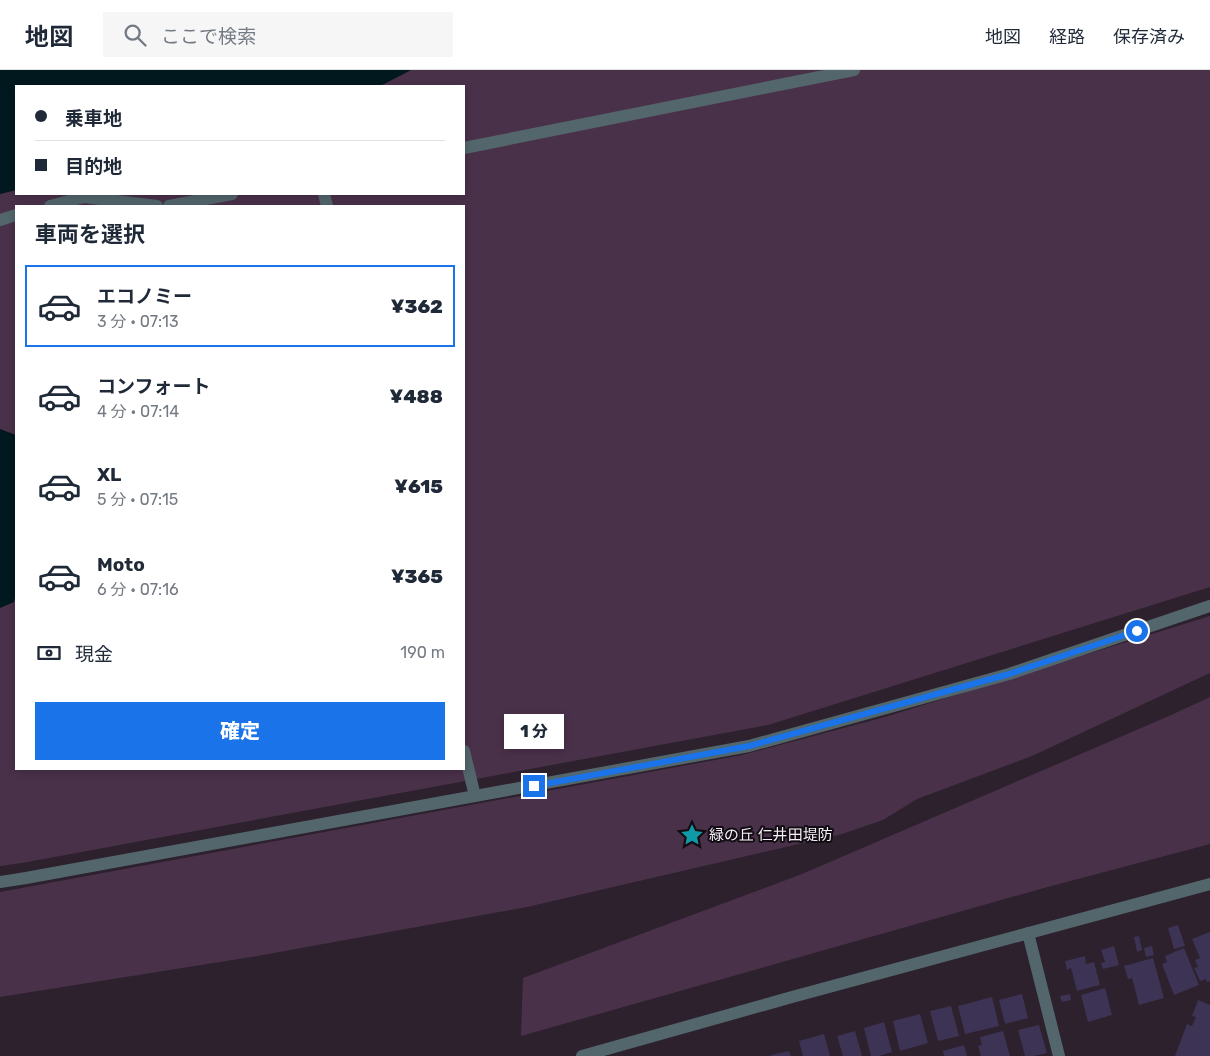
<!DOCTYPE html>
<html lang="ja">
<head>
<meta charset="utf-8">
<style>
  :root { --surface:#fff; --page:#f6f6f7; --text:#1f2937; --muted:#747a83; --line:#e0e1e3; --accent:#1a73e8 }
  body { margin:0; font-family:Rubik,"Noto Sans JP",sans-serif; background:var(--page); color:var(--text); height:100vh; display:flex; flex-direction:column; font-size:19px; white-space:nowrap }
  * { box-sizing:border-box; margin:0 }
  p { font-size:16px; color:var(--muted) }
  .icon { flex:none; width:28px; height:28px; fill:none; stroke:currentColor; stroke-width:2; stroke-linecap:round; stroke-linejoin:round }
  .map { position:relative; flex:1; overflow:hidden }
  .panel { position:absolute; left:15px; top:135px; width:450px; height:565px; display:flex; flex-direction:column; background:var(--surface); border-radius:0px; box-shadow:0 2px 8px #0003 }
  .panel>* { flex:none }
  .guide { position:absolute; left:15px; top:15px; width:450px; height:110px; border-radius:0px; box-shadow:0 2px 8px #0003; display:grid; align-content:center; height:110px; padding:0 20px; background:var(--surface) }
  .end { position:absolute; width:22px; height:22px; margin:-11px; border:6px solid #1a73e8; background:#fff; box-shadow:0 0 0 2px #fff }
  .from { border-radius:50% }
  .bubble { position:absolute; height:35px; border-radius:0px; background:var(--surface); box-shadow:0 2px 8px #0003; font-size:16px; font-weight:800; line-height:35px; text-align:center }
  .guide b { display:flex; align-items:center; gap:18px; height:48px; font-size:19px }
  .guide b+b { border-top:1px solid var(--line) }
  .guide i { width:12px; height:12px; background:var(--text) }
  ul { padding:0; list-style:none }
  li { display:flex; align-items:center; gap:15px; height:82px; margin:0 10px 8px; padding:0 10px; border:2px solid transparent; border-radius:0px }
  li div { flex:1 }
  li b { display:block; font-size:19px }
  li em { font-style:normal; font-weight:800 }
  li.on { border-color:var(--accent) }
  li>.icon { width:45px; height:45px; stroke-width:1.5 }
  h2 { padding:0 20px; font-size:22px; line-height:60px }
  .pay { display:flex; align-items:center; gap:12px; height:55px; padding:0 20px; font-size:19px }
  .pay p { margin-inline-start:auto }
  .button { display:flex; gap:10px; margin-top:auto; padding:10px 20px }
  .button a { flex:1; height:58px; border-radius:0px; background:var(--accent); color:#fff; font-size:20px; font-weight:800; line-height:58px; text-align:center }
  header { display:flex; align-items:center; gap:30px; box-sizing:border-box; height:70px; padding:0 25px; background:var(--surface); border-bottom:1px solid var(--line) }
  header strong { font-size:24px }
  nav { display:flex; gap:28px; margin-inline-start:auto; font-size:18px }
  .search { width:350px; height:45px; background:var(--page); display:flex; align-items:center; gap:12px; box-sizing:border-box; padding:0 18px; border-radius:0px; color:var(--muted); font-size:19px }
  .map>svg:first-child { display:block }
  .green { fill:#4a314a; fill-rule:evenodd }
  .water { fill:#00181e }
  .building { fill:#3c3355 }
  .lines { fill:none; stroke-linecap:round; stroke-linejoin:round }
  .minor { stroke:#52666c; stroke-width:12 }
  .tertiary { stroke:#52666c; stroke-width:12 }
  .route { stroke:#1a73e8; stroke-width:6 }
  .labels { text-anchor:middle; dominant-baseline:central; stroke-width:4; stroke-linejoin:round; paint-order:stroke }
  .poi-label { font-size:15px; fill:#f7eff7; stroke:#120d12; text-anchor:start }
</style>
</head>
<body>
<header>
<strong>地図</strong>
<div class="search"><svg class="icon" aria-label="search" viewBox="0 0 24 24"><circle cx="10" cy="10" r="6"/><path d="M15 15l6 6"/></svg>ここで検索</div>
<nav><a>地図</a><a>経路</a><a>保存済み</a></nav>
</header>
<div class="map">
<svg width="1210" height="986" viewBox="0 0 1210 986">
  <rect width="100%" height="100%" fill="#2d212d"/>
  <g class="green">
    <path d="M411,0H1210V517L768,655L22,793L0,796V124L16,120V124H464V16H380ZM16,136H464V699H16Z"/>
    <polygon points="1210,546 1210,603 1032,686 917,729 883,750 842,764 527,837 257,886 0,927 0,822 742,685 885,647"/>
    <polygon points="1210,627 1210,774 1044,818 521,966 523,908 802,804 1169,646"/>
  </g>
  <g class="water">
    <polygon points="0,0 411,0 380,16 16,16 16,120 0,124"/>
    <polygon points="0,359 16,365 16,523 14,532 0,538"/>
  </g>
  <g class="building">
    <polygon points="1178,855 1185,876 1174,879 1168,858"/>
    <polygon points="1210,862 1210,911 1207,912 1206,909 1200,911 1194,898 1198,897 1195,890 1200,888 1192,869"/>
    <polygon points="1139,866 1142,880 1137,882 1134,867"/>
    <polygon points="1114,876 1119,895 1103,899 1101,893 1105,892 1101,880"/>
    <polygon points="1152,876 1154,885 1146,887 1144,878"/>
    <polygon points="1184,878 1199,915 1174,925 1162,894 1167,892 1165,886"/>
    <polygon points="1085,886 1086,894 1094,892 1100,915 1077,921 1071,898 1067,900 1065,891"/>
    <polygon points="1153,888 1164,928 1139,935 1132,908 1128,909 1124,896"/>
    <polygon points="1105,918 1112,945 1088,952 1081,925"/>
    <polygon points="1022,924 1028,948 1005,954 999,930"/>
    <polygon points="1070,924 1071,930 1062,932 1060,926"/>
    <polygon points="992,927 999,956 965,964 958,936"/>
    <polygon points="1198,930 1210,935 1210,986 1175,986 1187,954 1192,956 1196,947 1192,946"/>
    <polygon points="951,936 959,966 938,971 930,941"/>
    <polygon points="920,944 928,973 900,981 893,951"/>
    <polygon points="884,952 892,982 879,986 871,986 864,958"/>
    <polygon points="1039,955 1047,983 1034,986 1025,986 1018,960"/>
    <polygon points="855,961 862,986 843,986 837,966"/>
    <polygon points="1003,961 1010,986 981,986 978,976 982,975 980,967"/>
    <polygon points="824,964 830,986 803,986 799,971"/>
    <polygon points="964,975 967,986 944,986 943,981"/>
    <polygon points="789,981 791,986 771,986 771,985"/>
  </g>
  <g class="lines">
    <g class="minor">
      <polyline points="464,78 854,0"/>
      <polyline points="324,124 327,136"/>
      <polyline points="50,136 84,127 157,136"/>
      <polyline points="169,136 232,124"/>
      <polyline points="0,150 16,145"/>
      <polyline points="464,681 475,726"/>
      <polyline points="0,812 26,808 749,676 1009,604 1210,536"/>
      <polyline points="1028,863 1059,986"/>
    </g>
    <polyline class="tertiary" points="582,986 792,927 1210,814"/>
  </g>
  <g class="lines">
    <polyline class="route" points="534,716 749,676 1009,604 1137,561"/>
  </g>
  <defs>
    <symbol id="sight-bare" viewBox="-9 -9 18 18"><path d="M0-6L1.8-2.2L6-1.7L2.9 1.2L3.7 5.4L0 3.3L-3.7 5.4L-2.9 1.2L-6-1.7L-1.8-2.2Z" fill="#0f9aa8" stroke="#120d12" stroke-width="2.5" paint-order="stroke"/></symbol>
  </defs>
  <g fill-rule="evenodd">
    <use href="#sight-bare" x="676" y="749" width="32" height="32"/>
  </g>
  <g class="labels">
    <g class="poi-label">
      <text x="709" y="765">緑の丘 仁井田堤防</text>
    </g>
  </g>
</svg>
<i class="end from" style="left:1137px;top:561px"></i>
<i class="end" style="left:534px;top:716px"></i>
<div class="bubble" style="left:504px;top:644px;width:60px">1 分</div>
<div class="guide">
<b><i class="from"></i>乗車地</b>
<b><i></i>目的地</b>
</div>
<section class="panel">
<h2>車両を選択</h2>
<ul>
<li class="on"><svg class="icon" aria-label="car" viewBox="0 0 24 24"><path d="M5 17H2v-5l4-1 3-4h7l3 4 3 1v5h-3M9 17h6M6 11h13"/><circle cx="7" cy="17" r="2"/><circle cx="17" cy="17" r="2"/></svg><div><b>エコノミー</b><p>3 分 · 07:13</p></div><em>¥362</em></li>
<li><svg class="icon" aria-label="car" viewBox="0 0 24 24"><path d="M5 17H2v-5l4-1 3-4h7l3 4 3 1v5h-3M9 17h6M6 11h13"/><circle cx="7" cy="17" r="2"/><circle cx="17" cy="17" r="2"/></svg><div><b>コンフォート</b><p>4 分 · 07:14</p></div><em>¥488</em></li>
<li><svg class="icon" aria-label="car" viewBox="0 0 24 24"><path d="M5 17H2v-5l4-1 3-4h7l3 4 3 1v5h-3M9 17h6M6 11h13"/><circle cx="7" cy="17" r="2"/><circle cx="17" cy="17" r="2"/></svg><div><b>XL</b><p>5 分 · 07:15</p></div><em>¥615</em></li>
<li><svg class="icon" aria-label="car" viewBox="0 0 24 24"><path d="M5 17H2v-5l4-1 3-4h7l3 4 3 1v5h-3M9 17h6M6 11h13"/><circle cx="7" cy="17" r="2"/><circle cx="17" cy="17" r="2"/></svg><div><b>Moto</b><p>6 分 · 07:16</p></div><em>¥365</em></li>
</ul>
<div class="pay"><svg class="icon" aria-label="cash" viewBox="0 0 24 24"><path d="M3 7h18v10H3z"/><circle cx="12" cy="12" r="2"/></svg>現金<p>190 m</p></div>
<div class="button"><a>確定</a></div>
</section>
</div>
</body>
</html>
